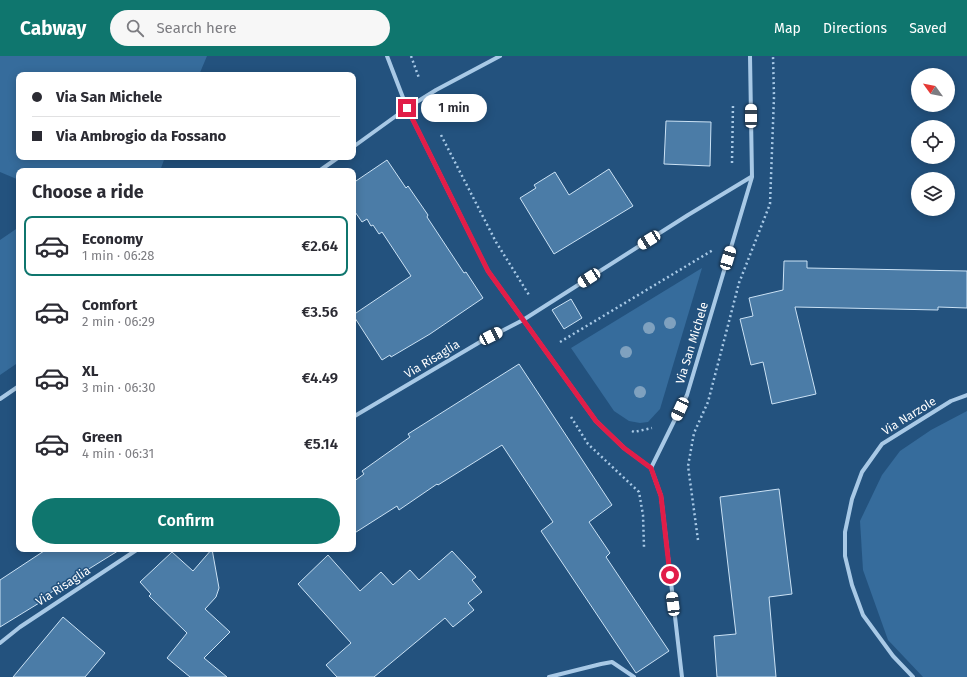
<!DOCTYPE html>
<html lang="en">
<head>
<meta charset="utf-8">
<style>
  :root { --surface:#fff; --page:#f7f7f7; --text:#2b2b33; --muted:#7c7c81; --line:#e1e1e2; --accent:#0f766e }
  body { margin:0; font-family:"Fira Sans",sans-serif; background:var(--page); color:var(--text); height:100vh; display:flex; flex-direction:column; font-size:15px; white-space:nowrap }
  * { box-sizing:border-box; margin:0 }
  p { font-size:13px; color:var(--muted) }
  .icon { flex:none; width:22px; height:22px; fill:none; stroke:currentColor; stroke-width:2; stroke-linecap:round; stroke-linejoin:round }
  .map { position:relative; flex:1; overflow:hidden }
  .details { position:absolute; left:16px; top:112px; width:340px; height:384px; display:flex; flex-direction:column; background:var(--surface); border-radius:8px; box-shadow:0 2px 10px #0003 }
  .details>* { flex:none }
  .guide { position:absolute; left:16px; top:16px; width:340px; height:88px; border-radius:8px; box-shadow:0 2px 10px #0003; display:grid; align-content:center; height:88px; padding:0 16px; background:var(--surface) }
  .needle { width:26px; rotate:303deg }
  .buttons { position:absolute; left:911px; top:12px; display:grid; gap:8px }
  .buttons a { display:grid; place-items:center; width:44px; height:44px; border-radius:50%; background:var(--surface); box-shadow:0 2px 10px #0003; font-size:20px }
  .end { position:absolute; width:18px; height:18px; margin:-9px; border:5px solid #e11d48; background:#fff; box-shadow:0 0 0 2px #fff }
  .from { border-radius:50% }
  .bubble { position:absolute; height:28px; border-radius:14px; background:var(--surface); box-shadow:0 2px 10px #0003; font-size:13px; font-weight:600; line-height:28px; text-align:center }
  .car { position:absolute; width:12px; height:24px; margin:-12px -6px; border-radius:5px; box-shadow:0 0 3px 1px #0007; background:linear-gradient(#fff 24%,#345 0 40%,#fff 0 76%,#345 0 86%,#fff 0) }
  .guide b { display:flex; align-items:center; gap:14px; height:38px; font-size:15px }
  .guide b+b { border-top:1px solid var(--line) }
  .guide i { width:10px; height:10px; background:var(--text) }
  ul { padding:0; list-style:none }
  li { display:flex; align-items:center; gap:12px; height:60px; margin:0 8px 6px; padding:0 8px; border:2px solid transparent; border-radius:8px }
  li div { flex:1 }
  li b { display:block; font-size:15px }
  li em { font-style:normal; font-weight:600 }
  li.selected { border-color:var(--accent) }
  li>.icon { width:36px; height:36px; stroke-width:1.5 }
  h2 { padding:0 16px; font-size:18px; line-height:48px }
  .primary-button { display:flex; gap:8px; margin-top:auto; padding:8px 16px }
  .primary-button a { flex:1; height:46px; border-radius:24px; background:var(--accent); color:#fff; font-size:16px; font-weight:600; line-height:46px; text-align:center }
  header { display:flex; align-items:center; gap:24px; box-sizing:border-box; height:56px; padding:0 20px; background:var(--accent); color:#fff }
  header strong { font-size:19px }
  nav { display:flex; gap:22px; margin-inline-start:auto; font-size:14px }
  .search { width:280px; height:36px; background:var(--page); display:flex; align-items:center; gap:10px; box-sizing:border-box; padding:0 14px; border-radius:22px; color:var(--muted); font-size:15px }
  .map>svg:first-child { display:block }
  .green { fill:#366c9c }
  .building { fill:#4b7ca7; stroke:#cbe2f5 }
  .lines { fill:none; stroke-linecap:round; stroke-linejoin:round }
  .path { stroke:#a8c9e6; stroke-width:2.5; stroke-dasharray:2 3; stroke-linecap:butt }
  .street { stroke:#a8c9e6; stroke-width:4 }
  .tree { fill:#7fa1bf }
  .route { stroke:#e11d48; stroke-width:5 }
  .labels { text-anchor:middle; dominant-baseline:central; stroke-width:3; stroke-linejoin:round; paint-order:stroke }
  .street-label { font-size:12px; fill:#fff; stroke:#23527e }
</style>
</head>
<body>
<header>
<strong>Cabway</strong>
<div class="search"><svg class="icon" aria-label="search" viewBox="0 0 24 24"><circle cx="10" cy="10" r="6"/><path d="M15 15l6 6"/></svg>Search here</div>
<nav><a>Map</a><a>Directions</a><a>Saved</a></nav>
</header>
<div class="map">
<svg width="967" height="621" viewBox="0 0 967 621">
  <rect width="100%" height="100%" fill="#23527e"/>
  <g class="green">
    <polygon points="0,0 207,0 199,19 19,19 19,101 165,101 160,115 19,115 19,124 0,116"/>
    <polygon points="19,171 19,306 0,319 0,184"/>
    <polygon points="702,212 660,353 648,366 640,367 629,365 614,355 571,292"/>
    <polygon points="967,355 967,621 923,621 888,584 863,514 860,465 882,419 900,395 931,374"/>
  </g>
  <g class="building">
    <polygon points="666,65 711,66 710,110 664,108"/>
    <polygon points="387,104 406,132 408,130 428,159 427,161 464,217 466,216 483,242 430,278 391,301 390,299 382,304 353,259 411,220 382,176 379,178 373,169 371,170 367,163 362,166 353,153 353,127"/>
    <polygon points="609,113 633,150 554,198 520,142 536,132 534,129 555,116 569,139"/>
    <polygon points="784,205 807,205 807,212 967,215 967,252 938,251 938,254 795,251 816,338 772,348 763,306 751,309 740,263 753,260 749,242 783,234"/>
    <polygon points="571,243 582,262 564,273 552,254"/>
    <polygon points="519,308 612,449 589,466 610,497 606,501 669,595 636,617 541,475 553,466 502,389 438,429 437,428 399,454 397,450 353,478 353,426 364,418 362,415 410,381 408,378"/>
    <polygon points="779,433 792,538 769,541 776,621 717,621 714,580 736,578 720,441"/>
    <polygon points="47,493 121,493 42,542 44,544 0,571 0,524"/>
    <polygon points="212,493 219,532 216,541 205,553 230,576 204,602 227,621 190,621 167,602 187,577 149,540 151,538 140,526 172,496 193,515"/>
    <polygon points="452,495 476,521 472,524 482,536 468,547 474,554 453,571 445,562 374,621 337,621 326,609 351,587 298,528 328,499 360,535 381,516 393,529 410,514 419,524"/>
    <polygon points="63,561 105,597 85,621 13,621"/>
  </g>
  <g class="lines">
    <g class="path">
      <polyline points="411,0 419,22"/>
      <polyline points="441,79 496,186 529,239"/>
      <polyline points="732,107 733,48"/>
      <polyline points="560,286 713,194"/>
      <polyline points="571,361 588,388 639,436 643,459 644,491"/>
      <polyline points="632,375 634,376 652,372"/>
      <polyline points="698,484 688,410 694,377 708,346 739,227 770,148 774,41 773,0"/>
    </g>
    <g class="street">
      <polyline points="387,0 407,52 488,215 596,365 624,392 651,412"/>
      <polyline points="353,91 407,52 436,34 500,0"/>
      <polyline points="319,115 339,101"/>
      <polyline points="0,343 19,330"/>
      <polyline points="353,361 480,286 523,264 688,159 751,121"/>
      <polyline points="0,587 20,571 138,493"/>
      <polyline points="549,621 601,608 612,606 634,621"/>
      <polyline points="682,621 661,440 651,412 687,339 752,121 750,0"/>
      <polyline points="913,621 893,600 863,559 852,529 845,500 845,476 852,443 862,416 882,388 951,345 967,339"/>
    </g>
  </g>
  <g class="tree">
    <circle cx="670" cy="267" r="6"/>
    <circle cx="649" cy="272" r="6"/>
    <circle cx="626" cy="296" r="6"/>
    <circle cx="640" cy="336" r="6"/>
  </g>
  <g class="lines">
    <polyline class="route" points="407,52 488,215 596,365 624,392 651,412 661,440 670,519"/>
  </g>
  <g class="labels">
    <g class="street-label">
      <text transform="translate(692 287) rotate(-73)">Via San Michele</text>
      <text transform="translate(432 303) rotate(-31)">Via Risaglia</text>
      <text transform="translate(909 360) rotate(-32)">Via Narzole</text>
      <text transform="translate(63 530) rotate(-33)">Via Risaglia</text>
    </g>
  </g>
</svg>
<div class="buttons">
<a><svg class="needle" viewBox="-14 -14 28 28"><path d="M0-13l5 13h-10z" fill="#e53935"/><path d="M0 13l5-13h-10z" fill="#7c7c81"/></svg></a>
<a><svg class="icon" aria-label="locate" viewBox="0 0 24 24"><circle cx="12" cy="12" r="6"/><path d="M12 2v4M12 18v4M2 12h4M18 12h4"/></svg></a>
<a><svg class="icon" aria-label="layers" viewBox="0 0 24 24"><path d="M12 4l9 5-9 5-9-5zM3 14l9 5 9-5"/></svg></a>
</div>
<i class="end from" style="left:670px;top:519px"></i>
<i class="end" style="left:407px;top:52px"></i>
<div class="bubble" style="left:421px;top:38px;width:66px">1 min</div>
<i class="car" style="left:751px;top:60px;rotate:0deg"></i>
<i class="car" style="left:649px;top:184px;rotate:238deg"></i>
<i class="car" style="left:728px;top:202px;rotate:17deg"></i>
<i class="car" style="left:589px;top:222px;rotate:237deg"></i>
<i class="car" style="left:491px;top:280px;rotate:63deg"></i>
<i class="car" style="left:680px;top:353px;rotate:205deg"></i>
<i class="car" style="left:673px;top:548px;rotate:353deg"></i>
<div class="guide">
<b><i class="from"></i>Via San Michele</b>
<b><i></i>Via Ambrogio da Fossano</b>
</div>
<section class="details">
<h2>Choose a ride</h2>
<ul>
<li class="selected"><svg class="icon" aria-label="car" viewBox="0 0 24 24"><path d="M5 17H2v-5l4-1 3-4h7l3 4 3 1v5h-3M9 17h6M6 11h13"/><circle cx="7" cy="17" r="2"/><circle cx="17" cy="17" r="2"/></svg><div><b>Economy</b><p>1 min · 06:28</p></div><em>€2.64</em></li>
<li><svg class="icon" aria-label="car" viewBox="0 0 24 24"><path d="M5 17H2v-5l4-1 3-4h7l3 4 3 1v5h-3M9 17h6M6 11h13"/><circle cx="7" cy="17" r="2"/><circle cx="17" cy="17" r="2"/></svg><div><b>Comfort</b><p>2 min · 06:29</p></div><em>€3.56</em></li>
<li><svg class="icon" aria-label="car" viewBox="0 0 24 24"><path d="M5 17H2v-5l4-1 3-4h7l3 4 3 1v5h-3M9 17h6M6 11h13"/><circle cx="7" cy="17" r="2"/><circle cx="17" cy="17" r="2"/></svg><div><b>XL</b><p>3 min · 06:30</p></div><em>€4.49</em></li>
<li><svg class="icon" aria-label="car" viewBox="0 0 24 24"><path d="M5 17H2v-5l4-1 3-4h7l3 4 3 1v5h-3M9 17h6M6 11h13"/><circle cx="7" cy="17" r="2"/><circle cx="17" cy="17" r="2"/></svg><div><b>Green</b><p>4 min · 06:31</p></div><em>€5.14</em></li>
</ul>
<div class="primary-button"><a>Confirm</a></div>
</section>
</div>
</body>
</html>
